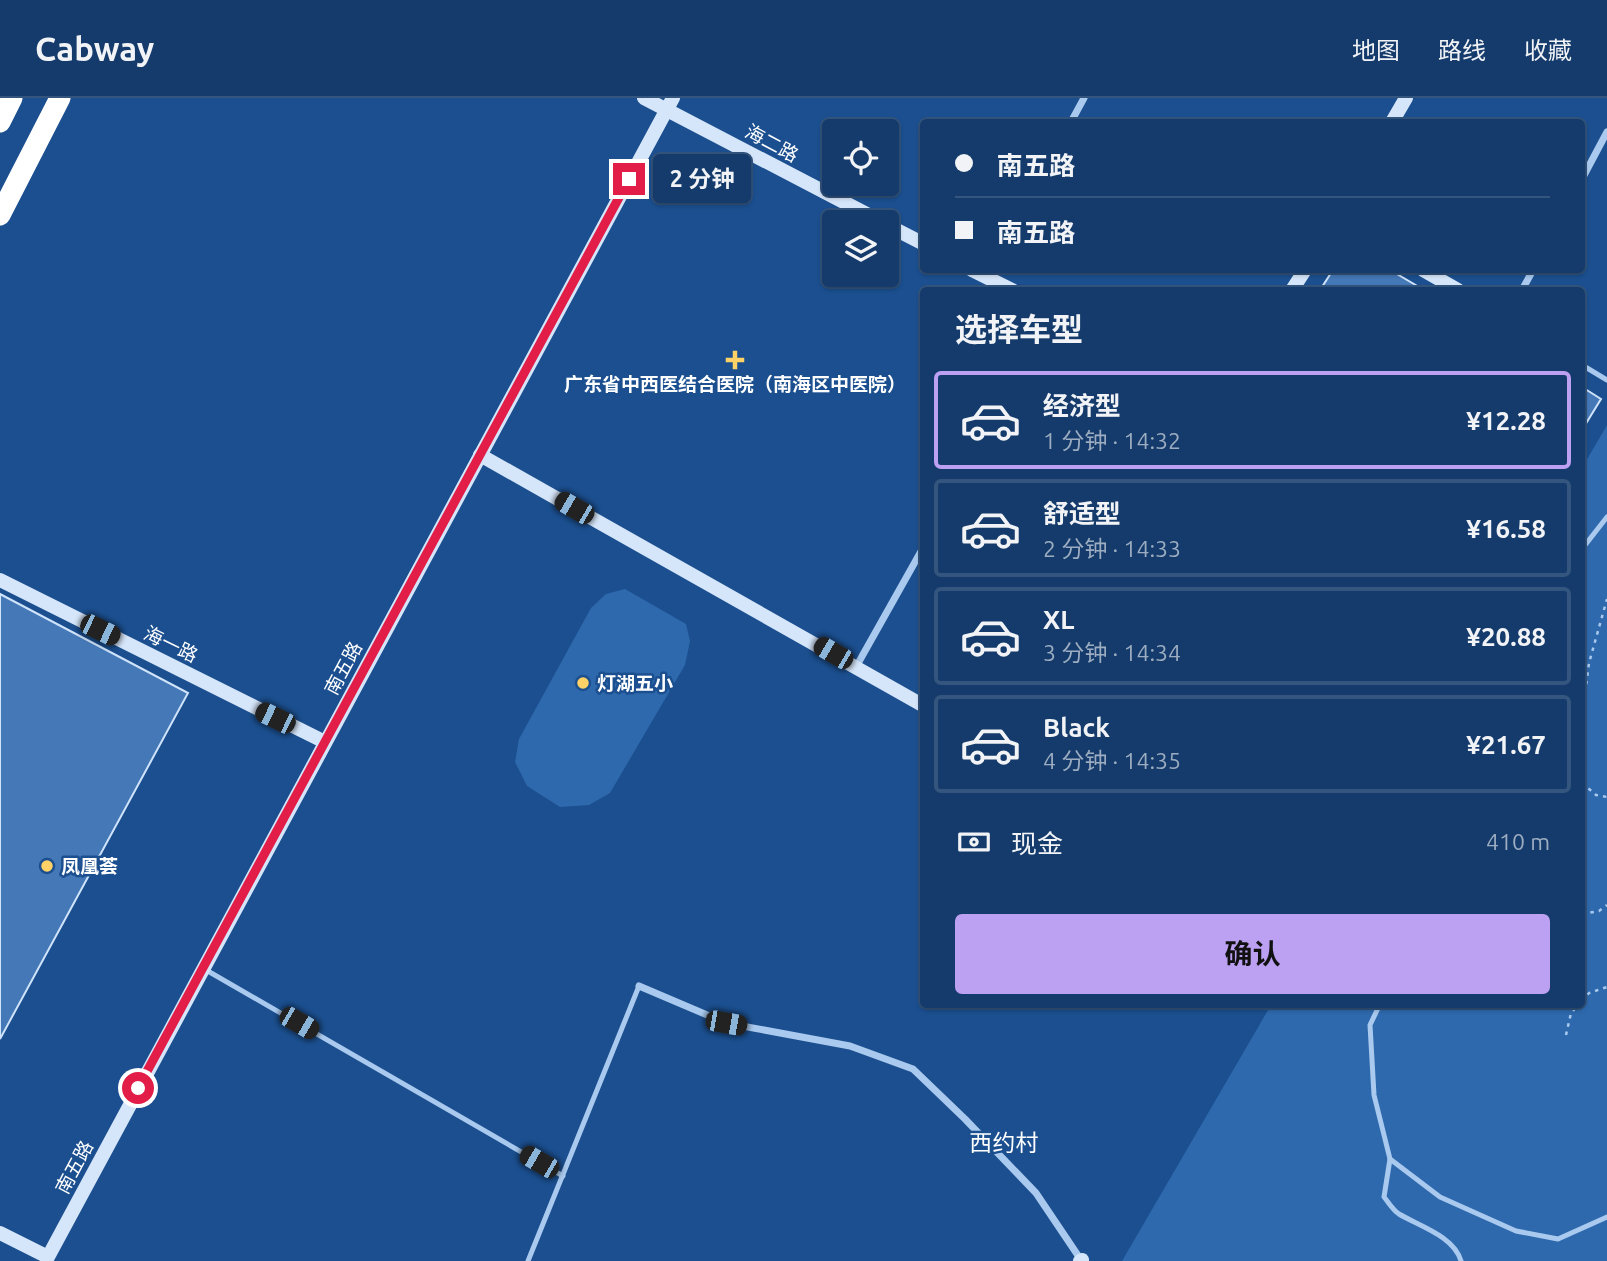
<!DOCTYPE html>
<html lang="zh">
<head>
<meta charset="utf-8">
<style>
  :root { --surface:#143b6b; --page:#1d4271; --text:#f1f3f6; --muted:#9dadc1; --line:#33557e; --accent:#bca0f2 }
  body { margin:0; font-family:Ubuntu,"Noto Sans SC",sans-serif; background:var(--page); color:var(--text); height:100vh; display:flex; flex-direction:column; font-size:26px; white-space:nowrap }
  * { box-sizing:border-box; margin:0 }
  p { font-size:23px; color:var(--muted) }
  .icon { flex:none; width:38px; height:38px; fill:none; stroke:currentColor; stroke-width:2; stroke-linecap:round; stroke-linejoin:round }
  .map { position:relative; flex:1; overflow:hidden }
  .side { position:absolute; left:920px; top:189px; width:665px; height:721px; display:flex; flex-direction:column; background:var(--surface); border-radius:7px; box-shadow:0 2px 5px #0004,0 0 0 2px var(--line) }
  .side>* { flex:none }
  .hud { position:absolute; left:920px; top:21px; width:665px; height:154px; border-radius:7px; box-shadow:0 2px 5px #0004,0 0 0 2px var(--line); display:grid; align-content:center; height:154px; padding:0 35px; background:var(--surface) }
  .controls { position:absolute; left:822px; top:21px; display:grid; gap:14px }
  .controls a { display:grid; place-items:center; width:77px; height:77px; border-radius:7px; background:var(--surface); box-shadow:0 2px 5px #0004,0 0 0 2px var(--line); font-size:35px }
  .end { position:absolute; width:32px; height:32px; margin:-16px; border:9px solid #e11d48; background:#fff; box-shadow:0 0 0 4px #fff }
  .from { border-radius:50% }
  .bubble { position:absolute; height:49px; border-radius:7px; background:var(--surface); box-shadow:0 2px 5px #0004,0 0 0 2px var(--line); font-size:23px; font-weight:700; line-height:49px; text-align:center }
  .car { position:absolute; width:21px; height:42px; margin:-21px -10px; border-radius:9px; box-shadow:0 0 5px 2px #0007; background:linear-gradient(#222 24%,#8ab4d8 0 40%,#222 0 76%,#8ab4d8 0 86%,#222 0) }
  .hud b { display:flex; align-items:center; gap:24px; height:66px; font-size:26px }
  .hud b+b { border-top:2px solid var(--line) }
  .hud i { width:18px; height:18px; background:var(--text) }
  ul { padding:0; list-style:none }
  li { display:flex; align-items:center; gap:21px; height:98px; margin:0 14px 10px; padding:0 21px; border:4px solid var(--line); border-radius:7px }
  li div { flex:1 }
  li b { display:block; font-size:26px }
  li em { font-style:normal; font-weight:700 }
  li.selected { border-color:var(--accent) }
  li>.icon { width:63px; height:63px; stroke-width:1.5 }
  h2 { padding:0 35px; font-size:32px; line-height:84px }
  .pay { display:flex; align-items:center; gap:18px; height:77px; padding:0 35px; font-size:26px }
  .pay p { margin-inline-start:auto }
  .cta { display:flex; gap:14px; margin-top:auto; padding:14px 35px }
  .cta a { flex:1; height:80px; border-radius:7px; background:var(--accent); color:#111; font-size:28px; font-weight:700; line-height:80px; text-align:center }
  header { display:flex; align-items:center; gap:42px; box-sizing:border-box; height:98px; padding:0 35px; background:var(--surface); border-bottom:2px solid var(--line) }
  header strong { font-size:33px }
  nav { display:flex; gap:38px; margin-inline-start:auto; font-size:24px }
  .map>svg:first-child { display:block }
  .green { fill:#2e69ad }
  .building { fill:#4478b7; stroke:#cfe3fa; stroke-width:2 }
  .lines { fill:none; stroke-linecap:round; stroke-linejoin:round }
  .path { stroke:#a9c9ee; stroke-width:2.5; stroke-dasharray:3.5 5; stroke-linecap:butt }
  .lane { stroke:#a9c9ee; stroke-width:5 }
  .street { stroke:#a9c9ee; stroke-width:7 }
  .secondary { stroke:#d6e6fa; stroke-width:14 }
  .highway { stroke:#fff; stroke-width:21 }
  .route { stroke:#e11d48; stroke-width:9 }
  .poi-dot { fill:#ffd166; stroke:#1b4f8f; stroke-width:2.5 }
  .labels { text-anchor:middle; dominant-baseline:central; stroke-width:5; stroke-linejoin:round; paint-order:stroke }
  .street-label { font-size:19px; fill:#fff; stroke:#1b4f8f }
  .poi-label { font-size:19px; font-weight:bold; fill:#fff; stroke:#1b4f8f; text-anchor:start }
  .quarter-label { font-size:23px; fill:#fff; stroke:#1b4f8f }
</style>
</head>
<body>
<header>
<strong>Cabway</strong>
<nav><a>地图</a><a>路线</a><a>收藏</a></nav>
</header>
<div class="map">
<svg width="1607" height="1163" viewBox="0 0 1607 1163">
  <rect width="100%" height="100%" fill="#1b4f8f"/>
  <g class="green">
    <polygon points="1607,327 1607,1163 1122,1163 1271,907 1582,906 1582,370"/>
    <polygon points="625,491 686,526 690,543 685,567 610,695 589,707 560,709 527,688 515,664 519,641 591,510 606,496"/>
  </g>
  <g class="building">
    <polygon points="1333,172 1390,172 1424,192 1320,192"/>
    <polygon points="1582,289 1601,301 1582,332"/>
    <polygon points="0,496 188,595 0,941"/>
  </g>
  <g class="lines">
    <g class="path">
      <polyline points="1582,620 1589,565 1607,501"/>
      <polyline points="1582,685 1596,697 1607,699"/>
      <polyline points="1582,816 1599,813 1607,807"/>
      <polyline points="1582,903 1589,895 1607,889"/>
      <polyline points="1566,937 1571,915 1579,906"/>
    </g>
    <g class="lane">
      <polyline points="1582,267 1607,282"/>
      <polyline points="1582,451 1607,419"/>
      <polyline points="206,872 563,1078"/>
      <polyline points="1380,906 1370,927 1374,997 1390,1061 1440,1099 1516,1133 1558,1141 1607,1119"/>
      <path d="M1390,1061L1384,1099C1389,1105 1393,1112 1399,1116C1419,1128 1454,1138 1461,1163"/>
      <polyline points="528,1163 639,888"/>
    </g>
    <g class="street">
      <polyline points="1071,24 1084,0"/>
      <polyline points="1582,81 1607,34"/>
      <polyline points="1522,192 1533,172"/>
      <polyline points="856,569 924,448"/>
      <polyline points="639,888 726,925 850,948 913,971 965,1021 1036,1095 1081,1162"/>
    </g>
    <g class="secondary">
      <polyline points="644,0 882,124"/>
      <polyline points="1392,24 1406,0"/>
      <polyline points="887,127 924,146"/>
      <polyline points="972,172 1012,192"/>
      <polyline points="1423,172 1458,192"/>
      <polyline points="1292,192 1305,172"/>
      <polyline points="480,357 924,608"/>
      <polyline points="0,482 325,644"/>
      <polyline points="0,1135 48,1159 673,0"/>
      <polyline points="1080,1163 1082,1162"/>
    </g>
    <g class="highway">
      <polyline points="0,24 12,0"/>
      <polyline points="0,117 60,0"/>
    </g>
  </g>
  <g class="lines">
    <polyline class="route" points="138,990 629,81"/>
  </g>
  <g class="poi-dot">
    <path d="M731.5 251.5h7v7h7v7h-7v7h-7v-7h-7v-7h7z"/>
    <circle cx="583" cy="585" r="7"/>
    <circle cx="47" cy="768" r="7"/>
  </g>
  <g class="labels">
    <g class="street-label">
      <text transform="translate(772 45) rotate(28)">海二路</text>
      <text transform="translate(171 546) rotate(26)">海一路</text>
      <text transform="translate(343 570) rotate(-62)">南五路</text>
      <text transform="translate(74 1069) rotate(-62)">南五路</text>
    </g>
    <g class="poi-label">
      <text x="735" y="286" text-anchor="middle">广东省中西医结合医院（南海区中医院）</text>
      <text x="597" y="585">灯湖五小</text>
      <text x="61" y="768">凤凰荟</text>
    </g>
    <g class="quarter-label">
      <text x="1004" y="1044">西约村</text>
    </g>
  </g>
</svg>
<div class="controls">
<a><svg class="icon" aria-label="locate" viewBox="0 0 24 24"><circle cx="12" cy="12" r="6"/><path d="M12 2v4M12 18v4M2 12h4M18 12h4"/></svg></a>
<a><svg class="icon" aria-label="layers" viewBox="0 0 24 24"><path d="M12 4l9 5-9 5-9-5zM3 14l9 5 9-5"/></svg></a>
</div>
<i class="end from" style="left:138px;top:990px"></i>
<i class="end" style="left:629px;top:81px"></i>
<div class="bubble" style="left:653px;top:56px;width:98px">2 分钟</div>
<i class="car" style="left:574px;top:410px;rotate:300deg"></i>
<i class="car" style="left:100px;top:532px;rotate:116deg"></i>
<i class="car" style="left:833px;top:555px;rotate:300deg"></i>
<i class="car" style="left:275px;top:620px;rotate:296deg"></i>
<i class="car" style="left:299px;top:925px;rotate:120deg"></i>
<i class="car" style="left:726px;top:925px;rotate:100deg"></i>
<i class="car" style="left:539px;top:1064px;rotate:300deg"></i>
<div class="hud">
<b><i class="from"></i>南五路</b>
<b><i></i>南五路</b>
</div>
<section class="side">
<h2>选择车型</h2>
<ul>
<li class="selected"><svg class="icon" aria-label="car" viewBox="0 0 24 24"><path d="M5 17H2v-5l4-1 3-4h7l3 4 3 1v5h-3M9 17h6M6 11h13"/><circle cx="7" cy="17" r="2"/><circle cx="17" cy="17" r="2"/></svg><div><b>经济型</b><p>1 分钟 · 14:32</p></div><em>¥12.28</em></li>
<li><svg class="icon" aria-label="car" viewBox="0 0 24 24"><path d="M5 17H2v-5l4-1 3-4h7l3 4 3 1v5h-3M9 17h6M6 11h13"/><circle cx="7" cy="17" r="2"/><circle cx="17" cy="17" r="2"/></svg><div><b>舒适型</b><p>2 分钟 · 14:33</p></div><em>¥16.58</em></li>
<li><svg class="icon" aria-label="car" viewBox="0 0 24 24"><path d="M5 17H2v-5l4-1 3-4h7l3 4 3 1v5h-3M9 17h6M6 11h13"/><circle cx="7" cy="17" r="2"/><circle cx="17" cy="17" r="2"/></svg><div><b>XL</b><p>3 分钟 · 14:34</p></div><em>¥20.88</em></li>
<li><svg class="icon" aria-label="car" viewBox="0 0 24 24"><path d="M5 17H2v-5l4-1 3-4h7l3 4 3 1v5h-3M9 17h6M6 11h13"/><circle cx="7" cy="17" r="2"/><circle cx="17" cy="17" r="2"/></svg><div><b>Black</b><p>4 分钟 · 14:35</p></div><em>¥21.67</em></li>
</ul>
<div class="pay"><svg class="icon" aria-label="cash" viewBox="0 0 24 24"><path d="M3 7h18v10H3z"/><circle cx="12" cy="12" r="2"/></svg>现金<p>410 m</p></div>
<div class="cta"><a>确认</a></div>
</section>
</div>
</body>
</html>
